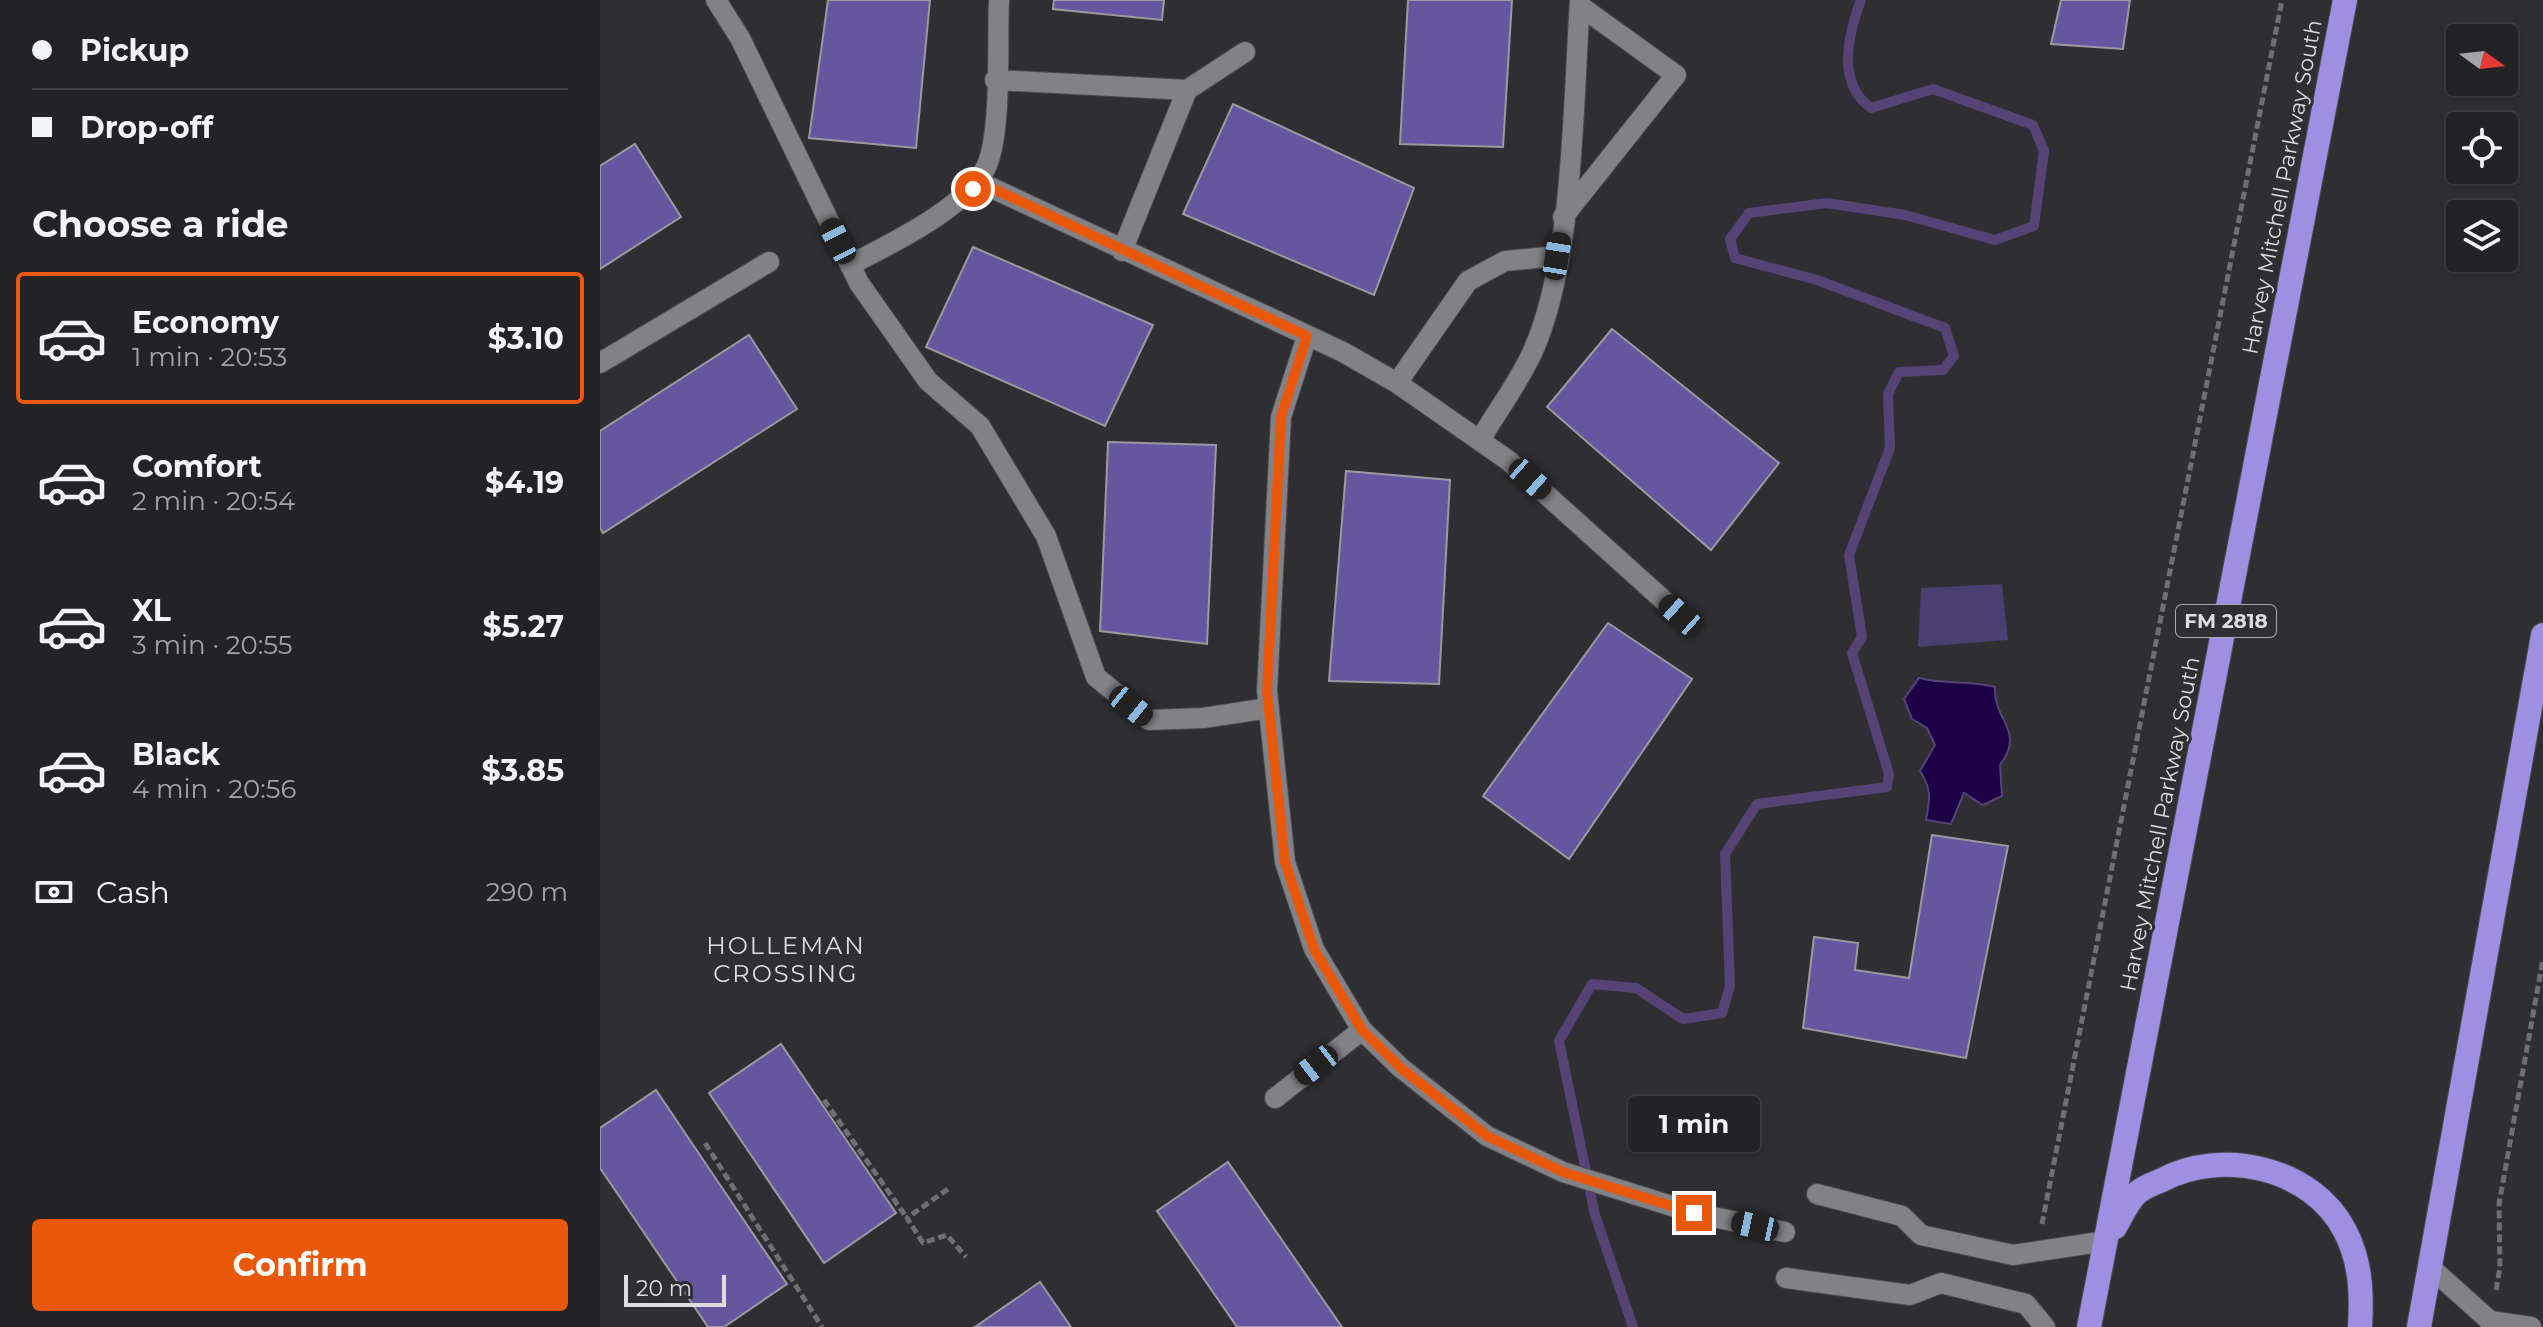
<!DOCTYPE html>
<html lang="en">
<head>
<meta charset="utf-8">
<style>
  :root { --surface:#232326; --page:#2b2b2e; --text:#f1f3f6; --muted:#a3a4a7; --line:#404043; --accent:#ea580c }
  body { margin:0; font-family:Montserrat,sans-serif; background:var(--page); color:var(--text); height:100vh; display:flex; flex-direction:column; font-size:30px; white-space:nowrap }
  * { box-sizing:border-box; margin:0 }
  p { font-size:26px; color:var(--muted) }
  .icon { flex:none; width:44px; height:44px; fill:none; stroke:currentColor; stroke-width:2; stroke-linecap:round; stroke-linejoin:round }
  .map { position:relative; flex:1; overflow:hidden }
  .details { display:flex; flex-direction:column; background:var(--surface); width:600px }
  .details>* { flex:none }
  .top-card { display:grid; align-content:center; height:176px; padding:0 32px; background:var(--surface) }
  .needle { width:52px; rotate:105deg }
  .tools { position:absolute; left:1846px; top:24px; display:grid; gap:16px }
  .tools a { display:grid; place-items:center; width:72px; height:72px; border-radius:8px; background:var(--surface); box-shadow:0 2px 6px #0004,0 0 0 2px var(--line); font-size:40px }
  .scale { position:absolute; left:24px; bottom:20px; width:102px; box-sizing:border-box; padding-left:8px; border:4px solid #dddde0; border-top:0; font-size:22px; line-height:28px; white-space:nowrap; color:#dddde0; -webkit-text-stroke:6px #2f2f33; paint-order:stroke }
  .end { position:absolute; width:36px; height:36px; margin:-18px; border:10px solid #ea580c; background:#fff; box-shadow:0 0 0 4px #fff }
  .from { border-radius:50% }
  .bubble { position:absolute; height:56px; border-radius:8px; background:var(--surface); box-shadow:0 2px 6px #0004,0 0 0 2px var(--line); font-size:26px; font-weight:700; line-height:56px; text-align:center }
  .car { position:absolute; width:24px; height:48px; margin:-24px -12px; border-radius:10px; box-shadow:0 0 6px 2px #0007; background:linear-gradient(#222 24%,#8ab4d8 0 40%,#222 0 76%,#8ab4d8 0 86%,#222 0) }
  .top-card b { display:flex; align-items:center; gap:28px; height:76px; font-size:30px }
  .top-card b+b { border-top:2px solid var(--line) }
  .top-card i { width:20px; height:20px; background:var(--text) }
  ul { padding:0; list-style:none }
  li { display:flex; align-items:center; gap:24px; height:132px; margin:0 16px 12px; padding:0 16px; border:4px solid transparent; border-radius:8px }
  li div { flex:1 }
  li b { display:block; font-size:30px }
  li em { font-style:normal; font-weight:700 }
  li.active { border-color:var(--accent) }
  li>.icon { width:72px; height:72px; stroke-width:1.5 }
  h2 { padding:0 32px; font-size:36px; line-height:96px }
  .pay { display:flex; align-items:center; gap:20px; height:88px; padding:0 32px; font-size:30px }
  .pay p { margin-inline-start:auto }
  .action { display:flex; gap:16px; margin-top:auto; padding:16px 32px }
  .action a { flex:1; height:92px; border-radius:8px; background:var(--accent); color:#fff; font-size:32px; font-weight:700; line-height:92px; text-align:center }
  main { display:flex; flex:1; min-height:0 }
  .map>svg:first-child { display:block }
  .green { fill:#493f70 }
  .water { fill:#1c0045; stroke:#564274; stroke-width:2 }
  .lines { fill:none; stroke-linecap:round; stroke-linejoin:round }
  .stream { stroke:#564274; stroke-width:10 }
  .building { fill:#6656a0; stroke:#9a999e; stroke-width:2 }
  .minor-casing { stroke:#4a4a4e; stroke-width:22 }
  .highway-casing { stroke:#4a4a4e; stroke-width:26 }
  .path { stroke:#6f6f73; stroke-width:5; stroke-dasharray:8 4; stroke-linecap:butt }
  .minor { stroke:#828186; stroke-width:20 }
  .highway { stroke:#9e8fe2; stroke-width:24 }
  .route { stroke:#ea580c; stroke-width:10 }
  .labels { text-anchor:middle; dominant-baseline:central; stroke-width:6; stroke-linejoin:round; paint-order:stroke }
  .shield { fill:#2f2f33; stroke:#a9a9ac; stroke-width:2 }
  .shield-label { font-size:20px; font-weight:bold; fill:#dddde0 }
  .street-label { font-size:22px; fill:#dddde0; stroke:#2f2f33 }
  .neighbourhood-label { font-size:24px; letter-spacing:2px; fill:#dddde0; stroke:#2f2f33 }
</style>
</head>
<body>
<main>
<section class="details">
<div class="top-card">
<b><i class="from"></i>Pickup</b>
<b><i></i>Drop-off</b>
</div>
<h2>Choose a ride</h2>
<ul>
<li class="active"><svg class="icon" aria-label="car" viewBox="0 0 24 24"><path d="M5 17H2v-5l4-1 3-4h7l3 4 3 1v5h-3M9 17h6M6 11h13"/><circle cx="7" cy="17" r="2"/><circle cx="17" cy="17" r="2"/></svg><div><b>Economy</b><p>1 min · 20:53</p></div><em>$3.10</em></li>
<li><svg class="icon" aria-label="car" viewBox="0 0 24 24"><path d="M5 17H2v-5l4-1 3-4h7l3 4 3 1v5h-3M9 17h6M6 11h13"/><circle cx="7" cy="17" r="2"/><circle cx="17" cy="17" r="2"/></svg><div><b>Comfort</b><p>2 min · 20:54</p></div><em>$4.19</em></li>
<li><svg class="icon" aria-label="car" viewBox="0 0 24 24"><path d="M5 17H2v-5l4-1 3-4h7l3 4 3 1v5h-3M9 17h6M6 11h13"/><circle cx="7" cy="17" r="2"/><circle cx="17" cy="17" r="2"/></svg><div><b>XL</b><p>3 min · 20:55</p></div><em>$5.27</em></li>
<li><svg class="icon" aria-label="car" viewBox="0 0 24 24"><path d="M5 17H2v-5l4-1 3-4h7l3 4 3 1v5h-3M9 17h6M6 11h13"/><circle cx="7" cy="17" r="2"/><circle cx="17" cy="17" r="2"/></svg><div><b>Black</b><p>4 min · 20:56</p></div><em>$3.85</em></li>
</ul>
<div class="pay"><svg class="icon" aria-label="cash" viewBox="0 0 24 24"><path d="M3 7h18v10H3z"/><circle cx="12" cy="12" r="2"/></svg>Cash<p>290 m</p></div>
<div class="action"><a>Confirm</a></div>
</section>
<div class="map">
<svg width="1943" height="1327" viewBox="0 0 1943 1327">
  <rect width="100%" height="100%" fill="#2f2f33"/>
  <polygon class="green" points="1402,584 1408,640 1318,647 1321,588"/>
  <path class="water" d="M1319,678C1346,685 1370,680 1395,687C1393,721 1426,730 1400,765L1402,796L1383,805L1364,793L1351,824L1326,820C1330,800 1332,789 1320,771L1335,745L1327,728L1312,719L1304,699Z"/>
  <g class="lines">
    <path class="stream" d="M1033,1327L995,1215L959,1041L992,984L1036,988L1083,1019L1122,1013L1130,986L1125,854L1157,804L1287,787L1289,774L1252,653L1262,637L1249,555L1290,448L1288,394L1299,372L1343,370L1354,356L1345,328L1217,280L1135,258L1130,239L1149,213L1227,203L1305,215L1395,240L1434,226L1444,151L1433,125L1333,89L1271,108C1236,83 1248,35 1261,0"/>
  </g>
  <g class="building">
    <polygon points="228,0 330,0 316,148 209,138"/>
    <polygon points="454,0 564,0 562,20 453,9"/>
    <polygon points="808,0 912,0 903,147 800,144"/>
    <polygon points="1461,0 1530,0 1523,49 1451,44"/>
    <polygon points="633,104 814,188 774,295 583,214"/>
    <polygon points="35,144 81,217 0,269 0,166"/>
    <polygon points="373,247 553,325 505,426 326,347"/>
    <polygon points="1012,329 1179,463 1111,550 947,407"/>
    <polygon points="149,335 197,409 3,533 0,528 0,431"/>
    <polygon points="508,442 616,445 607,644 500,631"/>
    <polygon points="746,471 850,480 839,684 729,681"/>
    <polygon points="1008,623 1092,679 969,859 883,796"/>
    <polygon points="1332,835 1408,846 1366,1058 1203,1028 1214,937 1258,943 1255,970 1309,978"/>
    <polygon points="181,1044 296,1213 224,1263 109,1093"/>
    <polygon points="56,1090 187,1284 124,1327 108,1327 0,1168 0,1128"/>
    <polygon points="628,1162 742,1327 637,1327 557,1211"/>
    <polygon points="440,1282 471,1327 375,1327"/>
  </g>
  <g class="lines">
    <defs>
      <g id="minor">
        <polyline points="116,0 140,38 259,283 328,381 380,426 446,536 496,677 549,720 603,718 669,708"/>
        <polyline points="395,80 587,90 645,52"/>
        <polyline points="377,181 743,352 797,383 909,461 1080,615"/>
        <polyline points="963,217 1076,75 980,6"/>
        <polyline points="522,251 587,90"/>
        <path d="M250,265C290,244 369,207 387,165C402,129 397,42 399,0"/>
        <polyline points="707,336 681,417 667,691 685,862 714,949 762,1030 801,1068 887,1136 963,1172 1094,1213 1185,1232"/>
        <polyline points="0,363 169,262"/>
        <polyline points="797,383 868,281 905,261 957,256"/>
        <path d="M880,440C897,411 919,382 933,351C974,259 973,102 980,0"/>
        <polyline points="675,1098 762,1030"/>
        <polyline points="1217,1194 1302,1216 1321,1235 1413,1255 1506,1241"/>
        <polyline points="1831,1268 1890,1321 1931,1327"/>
        <polyline points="1186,1278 1310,1295 1341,1283 1426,1304 1445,1327"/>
      </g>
      <g id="highway">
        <path d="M1515,1227C1521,1217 1527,1203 1535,1195C1541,1188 1553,1184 1562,1180C1622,1148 1712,1167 1745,1231C1761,1262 1762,1293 1760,1327"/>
        <polyline points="1489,1327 1745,0"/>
        <polyline points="1819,1327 1943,635"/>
      </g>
    </defs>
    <use href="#minor" class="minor-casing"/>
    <use href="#highway" class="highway-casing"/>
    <g class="path">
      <polyline points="224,1100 307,1218"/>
      <polyline points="105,1143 222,1327"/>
      <polyline points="348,1189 307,1218 323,1243 347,1235 366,1257"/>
      <polyline points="1442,1224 1682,0"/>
      <polyline points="1896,1290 1900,1267 1899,1204 1943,959"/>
    </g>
    <use href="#minor" class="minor"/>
    <use href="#highway" class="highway"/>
  </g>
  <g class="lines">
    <polyline class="route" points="373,189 377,181 707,336 681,417 667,691 685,862 714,949 762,1030 801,1068 887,1136 963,1172 1094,1213"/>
  </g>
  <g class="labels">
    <rect class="shield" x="1576" y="605" width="100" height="32" rx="6"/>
    <g class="shield-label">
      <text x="1626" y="621">FM 2818</text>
    </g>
    <g class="street-label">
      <text transform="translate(1682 187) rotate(-79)">Harvey Mitchell Parkway South</text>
      <text transform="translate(1560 824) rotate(-79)">Harvey Mitchell Parkway South</text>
    </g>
    <g class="neighbourhood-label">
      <text x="186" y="945">HOLLEMAN<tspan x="186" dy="28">CROSSING</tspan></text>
    </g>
  </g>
</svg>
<div class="tools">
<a><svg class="needle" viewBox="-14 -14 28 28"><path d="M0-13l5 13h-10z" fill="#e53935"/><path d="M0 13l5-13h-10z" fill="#a3a4a7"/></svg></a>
<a><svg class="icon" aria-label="locate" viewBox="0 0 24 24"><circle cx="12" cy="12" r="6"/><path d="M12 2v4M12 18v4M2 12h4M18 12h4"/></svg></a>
<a><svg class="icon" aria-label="layers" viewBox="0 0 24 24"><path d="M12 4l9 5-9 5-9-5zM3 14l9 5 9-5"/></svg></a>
</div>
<div class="scale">20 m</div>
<i class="end from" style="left:373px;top:189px"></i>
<i class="end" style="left:1094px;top:1213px"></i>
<div class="bubble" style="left:1028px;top:1096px;width:132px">1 min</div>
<i class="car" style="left:238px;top:241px;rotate:333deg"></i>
<i class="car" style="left:957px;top:256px;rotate:9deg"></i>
<i class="car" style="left:930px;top:479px;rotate:132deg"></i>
<i class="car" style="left:1080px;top:615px;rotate:312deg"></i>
<i class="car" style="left:531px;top:706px;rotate:129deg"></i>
<i class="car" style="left:716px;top:1065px;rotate:232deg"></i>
<i class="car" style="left:1155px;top:1226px;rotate:282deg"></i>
</div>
</main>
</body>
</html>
